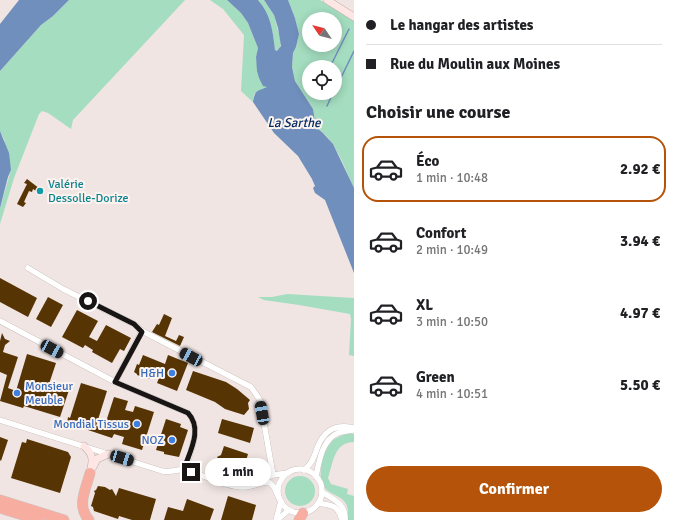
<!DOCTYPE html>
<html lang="fr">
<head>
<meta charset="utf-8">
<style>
  :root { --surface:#fff; --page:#f2f2f2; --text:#202124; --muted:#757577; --line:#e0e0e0; --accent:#b45309 }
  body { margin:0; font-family:Signika,sans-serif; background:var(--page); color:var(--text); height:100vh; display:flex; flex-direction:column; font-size:15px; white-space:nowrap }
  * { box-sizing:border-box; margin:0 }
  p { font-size:13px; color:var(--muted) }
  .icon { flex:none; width:22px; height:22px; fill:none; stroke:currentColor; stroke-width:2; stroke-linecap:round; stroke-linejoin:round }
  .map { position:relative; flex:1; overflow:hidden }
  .drawer { display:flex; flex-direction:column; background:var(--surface); width:320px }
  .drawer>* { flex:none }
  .top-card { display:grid; align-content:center; height:88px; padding:0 12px; background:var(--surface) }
  .needle { width:26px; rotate:305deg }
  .tools { position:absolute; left:302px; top:12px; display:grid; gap:8px }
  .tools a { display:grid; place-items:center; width:40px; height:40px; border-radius:50%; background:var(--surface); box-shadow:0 2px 10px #0003; font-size:20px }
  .end { position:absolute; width:18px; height:18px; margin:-9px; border:5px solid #191514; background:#fff; box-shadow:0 0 0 2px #fff }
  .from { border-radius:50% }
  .bubble { position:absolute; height:28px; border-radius:14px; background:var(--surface); box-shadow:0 2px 10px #0003; font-size:13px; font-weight:700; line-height:28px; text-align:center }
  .car { position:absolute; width:12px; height:24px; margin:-12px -6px; border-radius:5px; box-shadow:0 0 3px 1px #0007; background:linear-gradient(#222 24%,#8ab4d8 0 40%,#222 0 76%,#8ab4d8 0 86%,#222 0) }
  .top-card b { display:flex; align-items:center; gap:14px; height:38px; font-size:15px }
  .top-card b+b { border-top:1px solid var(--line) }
  .top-card i { width:10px; height:10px; background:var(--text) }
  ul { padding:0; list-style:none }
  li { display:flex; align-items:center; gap:12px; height:66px; margin:0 8px 6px; padding:0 4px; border:2px solid transparent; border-radius:16px }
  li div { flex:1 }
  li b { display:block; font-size:15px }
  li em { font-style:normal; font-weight:700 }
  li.selected { border-color:var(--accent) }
  li>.icon { width:36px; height:36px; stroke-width:1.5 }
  h2 { padding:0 12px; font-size:18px; line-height:48px }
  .button { display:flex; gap:8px; margin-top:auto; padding:8px 12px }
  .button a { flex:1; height:46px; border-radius:24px; background:var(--accent); color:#fff; font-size:16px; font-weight:700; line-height:46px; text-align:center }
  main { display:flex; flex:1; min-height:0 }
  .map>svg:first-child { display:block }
  .green { fill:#a4ddc0; fill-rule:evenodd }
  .water { fill:#708fbc }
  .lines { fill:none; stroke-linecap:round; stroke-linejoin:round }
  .stream { stroke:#708fbc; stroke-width:1.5 }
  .building { fill:#573403 }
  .street-casing { stroke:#b7ada9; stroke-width:6 }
  .secondary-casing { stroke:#b7ada9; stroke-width:8 }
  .highway-casing { stroke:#c8c7c7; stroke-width:11 }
  .street { stroke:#fff; stroke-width:5.5 }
  .secondary { stroke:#fde6e3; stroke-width:7 }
  .highway { stroke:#f8ada1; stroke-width:10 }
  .route { stroke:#191514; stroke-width:5 }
  .culture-dot { fill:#0f9aa8; stroke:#fdf3ef; stroke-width:1.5 }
  .shop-dot { fill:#3f7fe0; stroke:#fdf3ef; stroke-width:1.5 }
  .labels { text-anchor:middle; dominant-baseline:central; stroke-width:4; stroke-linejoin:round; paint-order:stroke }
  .culture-label { font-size:12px; fill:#0d838f; stroke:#fdf3ef; text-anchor:start }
  .shop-label { font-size:12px; fill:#366cbe; stroke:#fdf3ef; text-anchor:end }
  .water-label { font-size:13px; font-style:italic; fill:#032d64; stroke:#fdf3ef }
</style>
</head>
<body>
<main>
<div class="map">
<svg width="354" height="520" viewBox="0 0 354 520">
  <rect width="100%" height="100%" fill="#f0e5e2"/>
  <g class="green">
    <polygon points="69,0 185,0 73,120 71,129 48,113 42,111 39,114 14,178 0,224 0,208 11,170 4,139 0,131 0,71 41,25 53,16"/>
    <polygon points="210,0 227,0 241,13 248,23 258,48 256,57 259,78 267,87 254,94 253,102 241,91 244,35 223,9"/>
    <path d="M258,0H264L274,15L281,42L280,48L277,51L275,50C273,32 271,14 258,0Z"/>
    <path d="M288,0H320L354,20V188C344,167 336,140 316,127L313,109L295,81L292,67L293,53L296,47L299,34L295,18ZM309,19H335V45H309ZM309,67H335V93H309Z"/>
    <polygon points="287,294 354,298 354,356 349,355 351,319 350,314 299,305 264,300 258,297 272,297"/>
    <path d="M349,433L354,434V442C334,442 333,463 328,478L331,484L348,489L347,494L354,496V520H347C353,493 330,499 323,485C317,474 323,451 332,441C337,437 343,435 349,433Z"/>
    <circle cx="300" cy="491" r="15"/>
  </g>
  <g class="water">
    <polygon points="19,0 69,0 53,16 41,25 0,71 0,24"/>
    <path d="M227,0H258C271,14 273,32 275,50L277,51L281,46L278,28L274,15L264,0H288L295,18L299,34L296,47L293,53L292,67L295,81L313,109L316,127L323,133L333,144L354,188V273L325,200L315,193L313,188L315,186L312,179L298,156L274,133L253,102C255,89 257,92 267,87L263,86L259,78L257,71L256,57L258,48L248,23L241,13Z"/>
    <polygon points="0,131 9,153 11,170 8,177 0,208"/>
  </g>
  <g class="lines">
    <g class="stream">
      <polyline points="330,67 349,29"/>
      <polyline points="335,90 354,51"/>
      <polyline points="316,96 317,93"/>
      <polyline points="327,106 333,93"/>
    </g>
  </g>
  <g class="building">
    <polygon points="27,179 44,192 42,195 33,189 32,192 29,191 24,202 26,203 23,207 17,204 27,184 24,183"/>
    <polygon points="0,278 37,298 28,317 0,302"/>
    <polygon points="48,297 63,305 51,327 36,319"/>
    <polygon points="77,310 98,321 89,337 97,341 106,325 131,338 124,351 120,349 112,363 92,352 93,350 85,345 83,348 62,337"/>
    <polygon points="164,314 172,318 165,336 176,341 179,335 184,337 180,346 152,332 157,324 159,325"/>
    <polygon points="2,333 5,339 10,341 5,345 3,352 18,357 8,388 16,391 27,354 56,363 49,384 69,390 60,417 24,406 23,408 0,401 7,375 0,372 0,341"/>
    <polygon points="143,355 165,364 168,355 188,363 177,391 157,383 161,373 153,370 150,379 137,375 137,374 134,372 137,364 139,365"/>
    <polygon points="193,371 226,382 237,389 250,400 248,403 249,409 244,415 225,409 215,402 186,390"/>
    <polygon points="81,383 107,391 96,426 104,428 114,397 128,401 125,410 133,412 135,406 154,412 142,450 122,444 124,437 114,434 112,438 67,423 68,417 70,418"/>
    <polygon points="166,419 181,424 180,427 188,430 179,457 164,454 164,452 156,450"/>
    <polygon points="222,419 254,428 250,443 218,433"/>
    <polygon points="0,437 8,440 1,461 0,460"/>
    <polygon points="27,439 68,452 71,457 60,493 11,478 22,442 26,443"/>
    <polygon points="224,446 248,454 241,478 216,470 219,461 217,457 221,455"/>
    <polygon points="98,486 105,487 110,490 112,489 116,496 119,488 156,499 150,520 132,520 119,516 118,519 94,511 93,507 91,506 95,493 94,491 96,490"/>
    <polygon points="228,496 256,505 252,520 221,520"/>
    <polygon points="187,499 214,509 210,520 164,520 168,507 183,511"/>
  </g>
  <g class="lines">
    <defs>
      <g id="street">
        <polyline points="28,268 63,289 134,324 142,331 251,387 260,400 273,475"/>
        <path d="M0,321L115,382L188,413C203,429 190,451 185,469"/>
        <polyline points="115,382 142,331"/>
        <path d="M0,420L162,471C171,473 180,468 187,470C203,475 224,486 241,487C251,488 259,482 269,482L274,487L279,498"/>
        <circle cx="300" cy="491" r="22"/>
        <path d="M304,470C313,463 314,456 318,446C325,429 337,424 354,428"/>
        <path d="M316,477C319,461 322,440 338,433C343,431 349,431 354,430"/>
        <polyline points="258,481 273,475 288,473"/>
        <path d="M322,492C333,499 347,505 345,520"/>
        <path d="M318,503C333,506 337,504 342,520"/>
        <polyline points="276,520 281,501"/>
        <polyline points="277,520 289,510"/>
      </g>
      <g id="secondary">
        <polyline points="327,0 354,17"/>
        <path d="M84,446C94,455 93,460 90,473"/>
        <polyline points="93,467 97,459 108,454"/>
      </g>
      <g id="highway">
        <polyline points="0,500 64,520"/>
        <polyline points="0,508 39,520"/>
        <path d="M89,520C76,506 86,489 90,473"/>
        <polyline points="299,520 303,513"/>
      </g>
    </defs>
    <use href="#street" class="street-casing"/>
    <use href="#secondary" class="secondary-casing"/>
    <use href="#highway" class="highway-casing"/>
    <use href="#street" class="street"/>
    <use href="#secondary" class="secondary"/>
    <use href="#highway" class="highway"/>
  </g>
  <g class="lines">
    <path class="route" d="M88,301L134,324L142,332L115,382L188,413C203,429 190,451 184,469L191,472"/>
  </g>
  <circle class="culture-dot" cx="40" cy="191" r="4"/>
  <g class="shop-dot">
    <circle cx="172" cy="373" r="4"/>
    <circle cx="17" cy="393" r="4"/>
    <circle cx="137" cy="424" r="4"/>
    <circle cx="172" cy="440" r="4"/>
  </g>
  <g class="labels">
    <g class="culture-label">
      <text x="48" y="184">Valérie<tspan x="48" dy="14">Dessolle-Dorize</tspan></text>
    </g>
    <g class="shop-label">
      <text x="164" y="373">H&amp;H</text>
      <text x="25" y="386" text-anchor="start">Monsieur<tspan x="25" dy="14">Meuble</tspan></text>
      <text x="129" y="424">Mondial Tissus</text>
      <text x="164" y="440">NOZ</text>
    </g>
    <g class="water-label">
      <text x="294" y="123">La Sarthe</text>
    </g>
  </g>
</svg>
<div class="tools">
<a><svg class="needle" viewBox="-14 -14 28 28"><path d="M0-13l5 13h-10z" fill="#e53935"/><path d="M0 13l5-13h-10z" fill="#757577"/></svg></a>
<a><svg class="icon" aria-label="locate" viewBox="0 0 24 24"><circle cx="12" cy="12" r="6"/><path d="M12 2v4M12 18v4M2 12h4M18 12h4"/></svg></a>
</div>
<i class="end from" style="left:88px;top:301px"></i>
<i class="end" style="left:191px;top:472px"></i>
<div class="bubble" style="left:205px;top:458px;width:66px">1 min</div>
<i class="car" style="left:52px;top:349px;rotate:118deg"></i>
<i class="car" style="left:191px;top:357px;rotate:298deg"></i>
<i class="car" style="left:262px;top:413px;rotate:350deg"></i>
<i class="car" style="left:122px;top:458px;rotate:107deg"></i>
</div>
<section class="drawer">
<div class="top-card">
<b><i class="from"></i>Le hangar des artistes</b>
<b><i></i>Rue du Moulin aux Moines</b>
</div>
<h2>Choisir une course</h2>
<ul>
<li class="selected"><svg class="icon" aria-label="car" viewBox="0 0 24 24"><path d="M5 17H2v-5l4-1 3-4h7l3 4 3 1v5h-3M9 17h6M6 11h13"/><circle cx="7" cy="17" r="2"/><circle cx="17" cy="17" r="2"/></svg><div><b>Éco</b><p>1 min · 10:48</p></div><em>2.92 €</em></li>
<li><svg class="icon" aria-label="car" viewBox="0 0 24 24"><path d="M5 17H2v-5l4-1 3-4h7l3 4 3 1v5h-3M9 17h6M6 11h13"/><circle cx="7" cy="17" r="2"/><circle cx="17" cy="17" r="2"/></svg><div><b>Confort</b><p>2 min · 10:49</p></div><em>3.94 €</em></li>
<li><svg class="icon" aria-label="car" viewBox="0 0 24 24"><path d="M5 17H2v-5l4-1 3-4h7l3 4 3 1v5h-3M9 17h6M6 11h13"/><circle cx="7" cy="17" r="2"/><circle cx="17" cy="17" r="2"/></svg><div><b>XL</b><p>3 min · 10:50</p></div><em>4.97 €</em></li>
<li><svg class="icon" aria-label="car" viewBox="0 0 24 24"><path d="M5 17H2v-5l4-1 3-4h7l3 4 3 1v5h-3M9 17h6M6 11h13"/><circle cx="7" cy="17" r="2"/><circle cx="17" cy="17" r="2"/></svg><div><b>Green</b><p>4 min · 10:51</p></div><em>5.50 €</em></li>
</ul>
<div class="button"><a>Confirmer</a></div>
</section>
</main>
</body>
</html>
